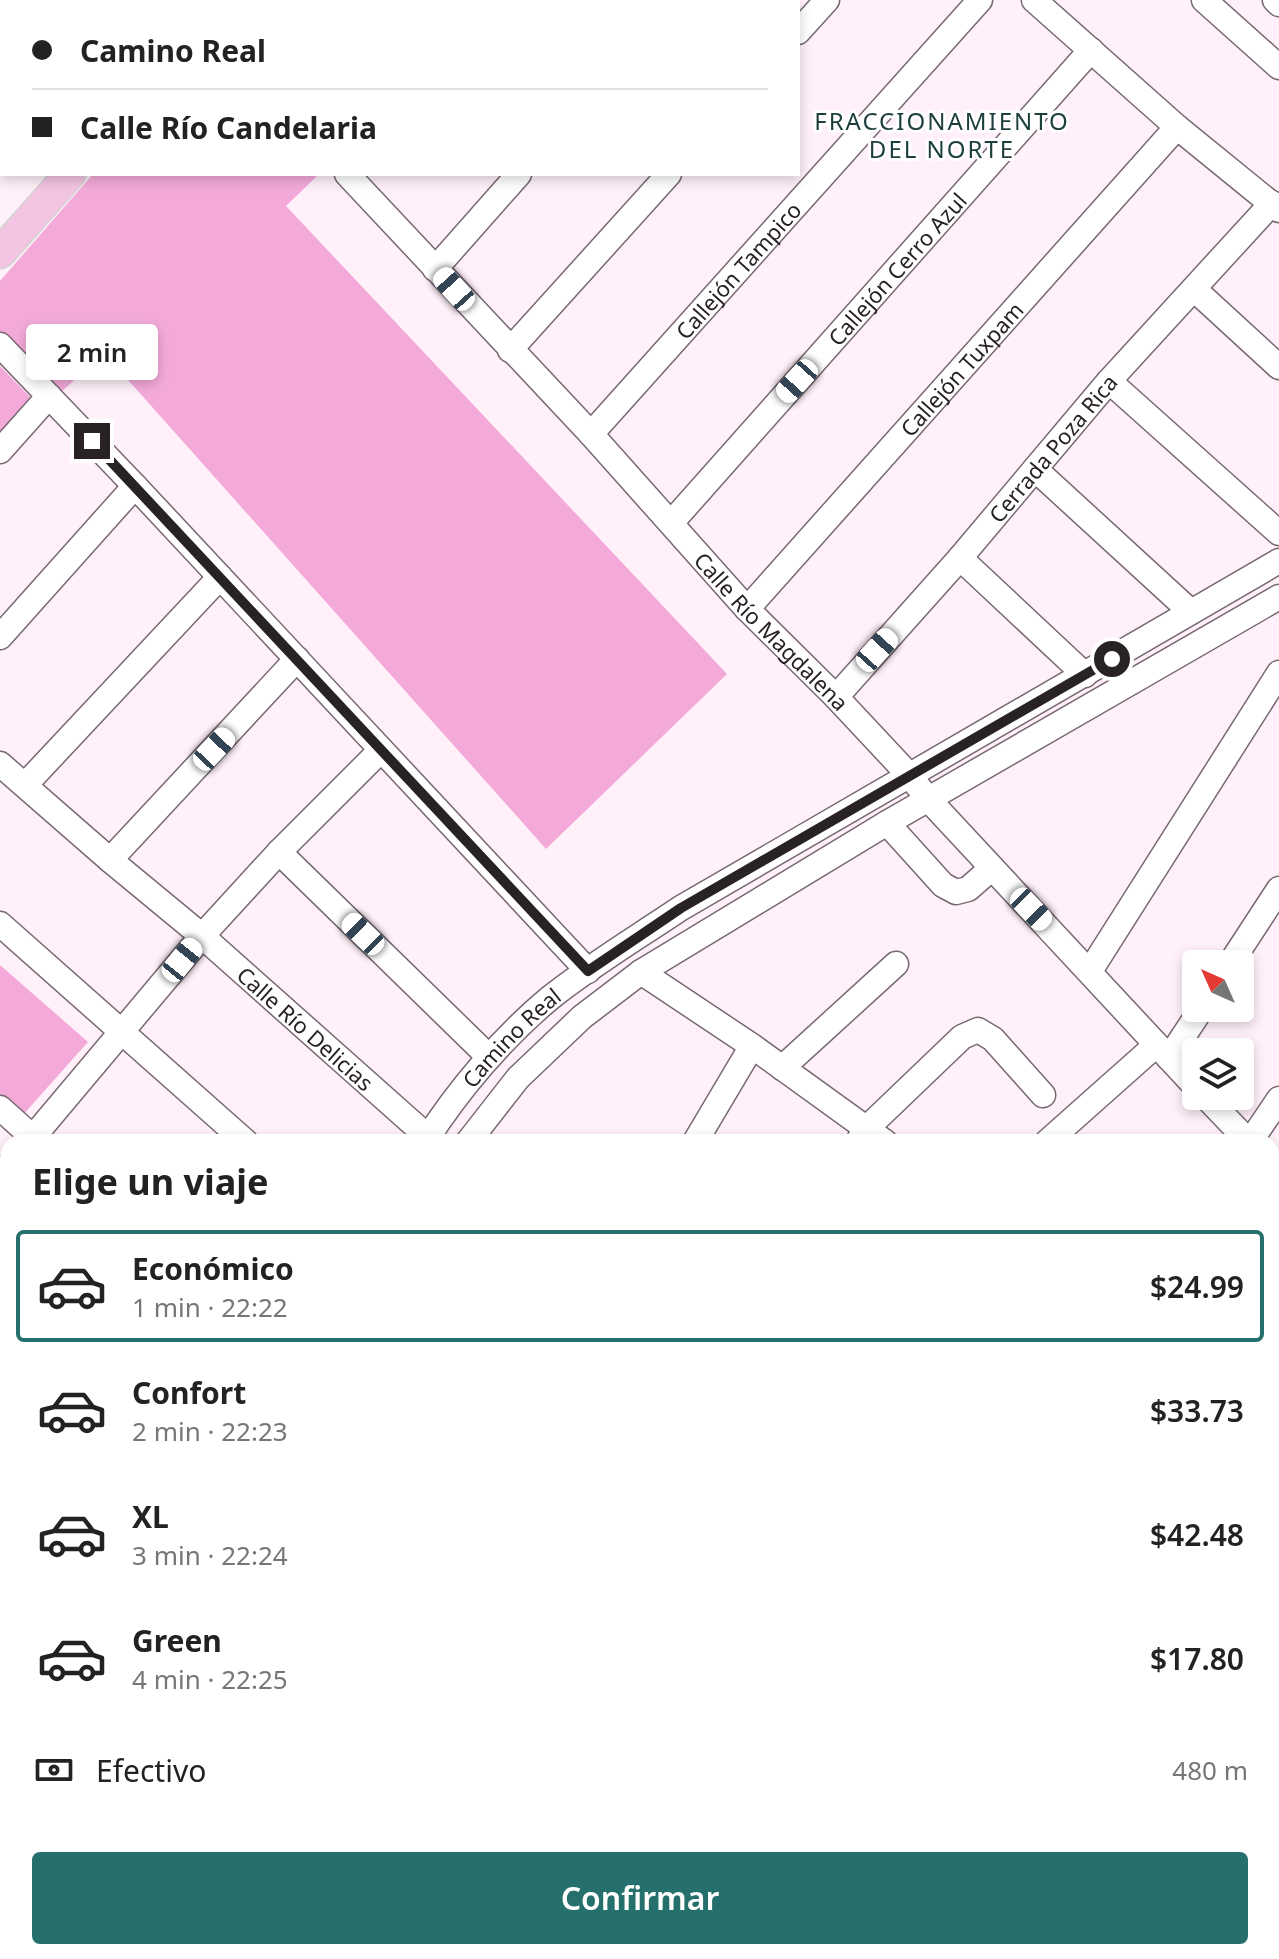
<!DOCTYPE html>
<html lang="es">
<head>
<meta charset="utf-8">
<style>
  :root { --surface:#fff; --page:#f2f2f2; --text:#222; --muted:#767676; --line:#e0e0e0; --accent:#25706c }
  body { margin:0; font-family:"Noto Sans",sans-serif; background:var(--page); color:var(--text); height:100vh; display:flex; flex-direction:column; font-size:30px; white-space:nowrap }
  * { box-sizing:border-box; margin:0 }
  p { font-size:26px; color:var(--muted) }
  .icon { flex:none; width:44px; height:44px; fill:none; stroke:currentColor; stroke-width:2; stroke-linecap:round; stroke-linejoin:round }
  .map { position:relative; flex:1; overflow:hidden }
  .drawer { position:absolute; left:0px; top:1134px; width:1280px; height:826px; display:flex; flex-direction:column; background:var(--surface); border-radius:24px 24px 0 0; box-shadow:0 4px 12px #0003 }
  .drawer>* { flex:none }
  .banner { position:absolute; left:0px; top:0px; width:800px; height:176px; box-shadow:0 4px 12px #0003; display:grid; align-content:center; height:176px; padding:0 32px; background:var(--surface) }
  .needle { width:52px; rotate:315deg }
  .controls { position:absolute; left:1182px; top:950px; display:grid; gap:16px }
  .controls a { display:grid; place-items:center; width:72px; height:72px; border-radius:8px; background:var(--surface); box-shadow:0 4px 12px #0003; font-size:40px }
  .end { position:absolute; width:36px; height:36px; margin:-18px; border:10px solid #282125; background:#fff; box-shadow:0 0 0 4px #fff }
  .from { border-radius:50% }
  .bubble { position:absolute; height:56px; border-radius:8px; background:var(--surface); box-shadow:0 4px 12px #0003; font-size:26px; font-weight:600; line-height:56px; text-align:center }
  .car { position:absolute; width:24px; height:48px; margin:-24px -12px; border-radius:10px; box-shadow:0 0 6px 2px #0007; background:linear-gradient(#fff 24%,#345 0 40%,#fff 0 76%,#345 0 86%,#fff 0) }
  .banner b { display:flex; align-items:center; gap:28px; height:76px; font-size:30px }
  .banner b+b { border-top:2px solid var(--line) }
  .banner i { width:20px; height:20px; background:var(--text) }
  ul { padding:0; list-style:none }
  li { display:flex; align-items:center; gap:24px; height:112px; margin:0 16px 12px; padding:0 16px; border:4px solid transparent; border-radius:8px }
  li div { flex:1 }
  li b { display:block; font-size:30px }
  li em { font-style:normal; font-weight:600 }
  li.on { border-color:var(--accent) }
  li>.icon { width:72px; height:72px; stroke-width:1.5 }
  h2 { padding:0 32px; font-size:36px; line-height:96px }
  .pay { display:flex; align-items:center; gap:20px; height:88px; padding:0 32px; font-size:30px }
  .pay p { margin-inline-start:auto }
  .action { display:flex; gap:16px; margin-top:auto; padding:16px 32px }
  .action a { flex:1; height:92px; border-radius:8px; background:var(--accent); color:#fff; font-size:32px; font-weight:600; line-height:92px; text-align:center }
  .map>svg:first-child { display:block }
  .green { fill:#f3aad9 }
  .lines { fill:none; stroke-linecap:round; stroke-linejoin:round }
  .minor-casing { stroke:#786872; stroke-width:27 }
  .major-casing { stroke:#d4d3d3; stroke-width:33 }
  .highway-casing { stroke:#d4d3d3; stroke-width:39 }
  .minor { stroke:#fff; stroke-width:24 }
  .major { stroke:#f4c4e3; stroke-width:30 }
  .highway { stroke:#ed9dd1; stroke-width:36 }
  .route { stroke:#282125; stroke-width:10 }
  .labels { text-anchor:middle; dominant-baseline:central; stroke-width:6; stroke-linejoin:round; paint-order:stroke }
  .street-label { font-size:22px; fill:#282125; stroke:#fff }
  .neighbourhood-label { font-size:24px; letter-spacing:2px; fill:#1c3e3c; stroke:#fff }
</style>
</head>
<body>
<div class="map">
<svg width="1279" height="1959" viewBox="0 0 1279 1959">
  <rect width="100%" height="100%" fill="#fff0f9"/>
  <g class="green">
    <polygon points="93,174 319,174 286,206 727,674 546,849 104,353 59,394 0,331 0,281"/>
    <polygon points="0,366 30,397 0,433"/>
    <polygon points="0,965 88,1042 13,1126 0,1114"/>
    <polygon points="1272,1541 1279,1548 1279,1671 1272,1667"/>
    <polygon points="0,1597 8,1604 8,1705 0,1711"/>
  </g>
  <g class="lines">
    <defs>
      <g id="minor">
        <polyline points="1034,0 1177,127 1279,210"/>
        <polyline points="1204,0 1279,67"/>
        <polyline points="1275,0 1279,4"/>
        <polyline points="368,2 369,0"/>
        <polyline points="526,2 528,0"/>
        <polyline points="671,2 673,0"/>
        <polyline points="798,32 827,0"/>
        <path id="s1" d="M347,174L591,434L747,609L836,697L909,775L929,800L1196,1087"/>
        <polyline points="435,269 519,174"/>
        <polyline points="1194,289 1279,367"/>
        <polyline points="0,345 135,486 588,971"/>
        <polyline points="510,350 669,174"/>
        <polyline points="1109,381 1279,533"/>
        <path id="s2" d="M591,434L980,0"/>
        <polyline points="0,451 49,396"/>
        <polyline points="1035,469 1191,612"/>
        <path id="s3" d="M671,523L1091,50"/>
        <polyline points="960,558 1085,675"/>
        <path id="s4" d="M747,609L1177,127"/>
        <polyline points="0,637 135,486"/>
        <path id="s5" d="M836,697L960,558L1109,381L1272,203"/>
        <path id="s6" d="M0,764L110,860L202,936L428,1137"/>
        <polyline points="25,785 220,577"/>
        <polyline points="887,823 943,885 956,892 968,889 992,868"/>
        <polyline points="279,852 489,1057"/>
        <polyline points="110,860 297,659"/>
        <polyline points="0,924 246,1142"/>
        <polyline points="1230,964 1279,889"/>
        <polyline points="1090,971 1279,673"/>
        <polyline points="641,972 752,1046 885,1142"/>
        <polyline points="1169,1058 1202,1008"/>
        <polyline points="782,1068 896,964"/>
        <polyline points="1205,1096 1249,1142"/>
        <polyline points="0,1108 38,1142"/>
        <polyline points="859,1140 866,1129 962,1037 978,1030 993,1039 1043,1095"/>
        <polyline points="29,1142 202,936 279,852 381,750"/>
        <path id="s7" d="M425,1142C457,1091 503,1037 550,998C591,965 638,937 681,908L1279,561"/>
        <polyline points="468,1142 518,1078 582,1017 641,972 887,823 1279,597"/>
        <polyline points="695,1142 752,1046"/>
        <polyline points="1047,1142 1155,1046"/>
        <polyline points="1250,1142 1279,1099"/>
        <polyline points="1272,1166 1279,1173"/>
        <polyline points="0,1175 8,1166"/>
        <polyline points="0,1270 8,1277"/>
        <polyline points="1272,1383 1279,1391"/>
        <polyline points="0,1417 8,1424"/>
        <polyline points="1272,1524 1279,1532"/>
        <polyline points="0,1578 8,1585"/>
        <polyline points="1272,1649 1279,1653"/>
        <polyline points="0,1727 8,1721"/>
        <polyline points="1272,1793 1279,1797"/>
        <polyline points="1272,1862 1279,1850"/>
        <polyline points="0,1878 8,1866"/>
        <polyline points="563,1952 574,1959"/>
        <polyline points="1116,1952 1127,1959"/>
        <polyline points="527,1959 531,1952"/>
        <polyline points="690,1959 695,1952"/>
        <polyline points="856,1959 860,1952"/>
        <polyline points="1215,1959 1219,1952"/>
      </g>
      <g id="major">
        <polyline points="0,253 70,174"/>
        <polyline points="0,1778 8,1785"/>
        <polyline points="0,1815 8,1823"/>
        <polyline points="210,1952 221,1959"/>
        <polyline points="267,1952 279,1959"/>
      </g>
      <g id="highway">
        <polyline points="208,0 208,2"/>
        <polyline points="21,2 23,0"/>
        <polyline points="58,2 60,0"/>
        <polyline points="118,2 119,0"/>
        <polyline points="0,25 2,23"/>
        <polyline points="0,69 2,66"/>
        <polyline points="0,132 2,130"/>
      </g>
    </defs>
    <use href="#minor" class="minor-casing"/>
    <use href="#major" class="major-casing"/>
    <use href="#highway" class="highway-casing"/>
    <use href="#minor" class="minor"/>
    <use href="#major" class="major"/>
    <use href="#highway" class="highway"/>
  </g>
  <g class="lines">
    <polyline class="route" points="92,441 588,971 681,908 1112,659"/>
  </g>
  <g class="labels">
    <g class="street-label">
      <text stroke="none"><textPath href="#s3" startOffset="340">Callejón Cerro Azul</textPath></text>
      <text stroke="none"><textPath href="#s2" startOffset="220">Callejón Tampico</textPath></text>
      <text stroke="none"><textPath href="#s4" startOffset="322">Callejón Tuxpam</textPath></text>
      <text stroke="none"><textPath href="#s5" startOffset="330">Cerrada Poza Rica</textPath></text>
      <text stroke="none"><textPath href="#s1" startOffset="624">Calle Río Magdalena</textPath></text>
      <text stroke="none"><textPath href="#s6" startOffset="404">Calle Río Delicias</textPath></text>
      <text stroke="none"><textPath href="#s7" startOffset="136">Camino Real</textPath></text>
    </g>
    <g class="neighbourhood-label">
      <text x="942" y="120">FRACCIONAMIENTO<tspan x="942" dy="28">DEL NORTE</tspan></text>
    </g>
  </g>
</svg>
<div class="controls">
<a><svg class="needle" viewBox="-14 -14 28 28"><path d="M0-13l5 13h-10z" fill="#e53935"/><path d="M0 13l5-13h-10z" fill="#767676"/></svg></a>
<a><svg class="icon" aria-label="layers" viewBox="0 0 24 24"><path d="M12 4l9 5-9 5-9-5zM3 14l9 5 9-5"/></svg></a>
</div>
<i class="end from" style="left:1112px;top:659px"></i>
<i class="end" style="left:92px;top:441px"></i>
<div class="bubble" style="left:26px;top:324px;width:132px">2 min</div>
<i class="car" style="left:454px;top:289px;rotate:318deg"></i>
<i class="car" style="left:797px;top:381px;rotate:222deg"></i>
<i class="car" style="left:877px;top:650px;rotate:42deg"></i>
<i class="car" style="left:214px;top:749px;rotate:43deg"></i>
<i class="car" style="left:1031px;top:909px;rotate:136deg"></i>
<i class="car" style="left:363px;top:934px;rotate:314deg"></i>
<i class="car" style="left:182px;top:960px;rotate:39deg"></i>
<div class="banner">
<b><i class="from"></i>Camino Real</b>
<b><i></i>Calle Río Candelaria</b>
</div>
<section class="drawer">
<h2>Elige un viaje</h2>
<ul>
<li class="on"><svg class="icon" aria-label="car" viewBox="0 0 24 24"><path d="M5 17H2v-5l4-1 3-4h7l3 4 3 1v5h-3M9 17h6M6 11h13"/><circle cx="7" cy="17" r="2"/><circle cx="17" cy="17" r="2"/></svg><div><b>Económico</b><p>1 min · 22:22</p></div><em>$24.99</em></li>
<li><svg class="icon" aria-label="car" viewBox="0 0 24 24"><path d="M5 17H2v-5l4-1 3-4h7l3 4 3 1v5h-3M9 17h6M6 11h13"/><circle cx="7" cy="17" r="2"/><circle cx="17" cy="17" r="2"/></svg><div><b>Confort</b><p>2 min · 22:23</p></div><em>$33.73</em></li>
<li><svg class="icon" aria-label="car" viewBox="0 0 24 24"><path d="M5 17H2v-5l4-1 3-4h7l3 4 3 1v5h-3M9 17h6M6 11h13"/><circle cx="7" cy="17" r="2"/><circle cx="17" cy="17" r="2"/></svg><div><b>XL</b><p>3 min · 22:24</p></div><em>$42.48</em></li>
<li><svg class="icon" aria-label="car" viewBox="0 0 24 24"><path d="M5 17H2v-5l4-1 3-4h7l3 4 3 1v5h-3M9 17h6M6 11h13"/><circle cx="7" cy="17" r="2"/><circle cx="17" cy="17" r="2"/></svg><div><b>Green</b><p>4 min · 22:25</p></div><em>$17.80</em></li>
</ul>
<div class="pay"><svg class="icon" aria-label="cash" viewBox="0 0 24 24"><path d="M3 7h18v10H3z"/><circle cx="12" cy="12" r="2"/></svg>Efectivo<p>480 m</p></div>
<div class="action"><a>Confirmar</a></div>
</section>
</div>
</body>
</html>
